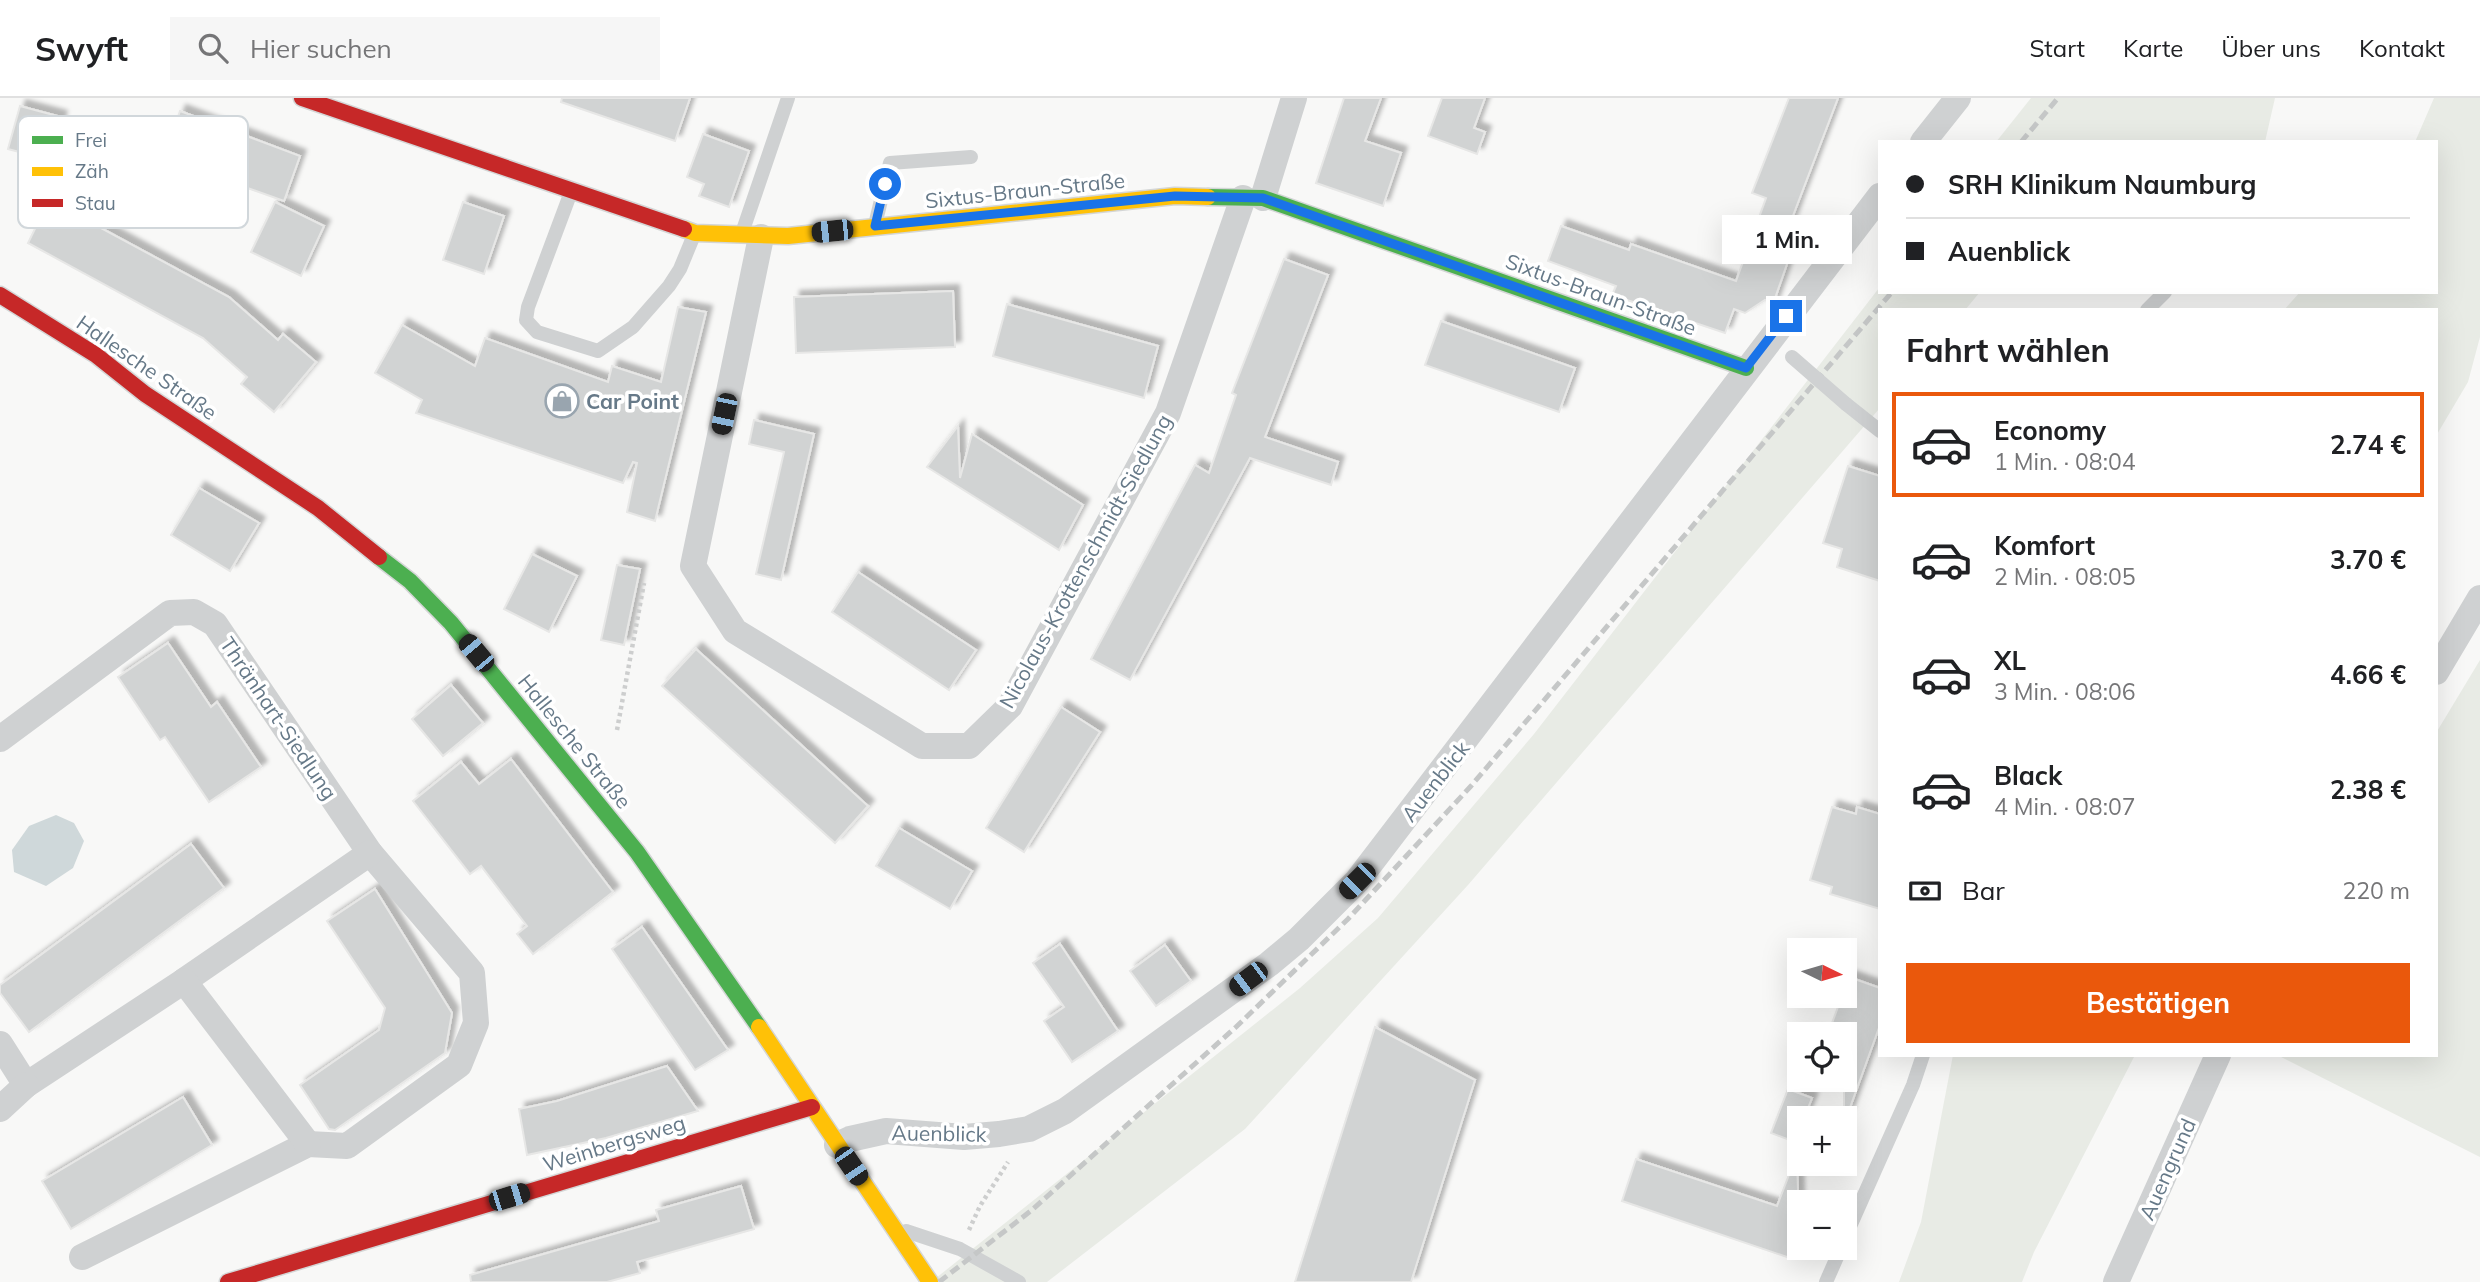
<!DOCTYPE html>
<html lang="de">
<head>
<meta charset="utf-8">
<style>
  :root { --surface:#fff; --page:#f6f6f6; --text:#202124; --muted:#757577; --line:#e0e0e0; --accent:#ea580c }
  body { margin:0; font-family:Mulish,sans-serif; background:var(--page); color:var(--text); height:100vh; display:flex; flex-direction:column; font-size:26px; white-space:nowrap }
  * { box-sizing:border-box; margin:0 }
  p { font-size:23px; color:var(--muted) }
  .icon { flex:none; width:38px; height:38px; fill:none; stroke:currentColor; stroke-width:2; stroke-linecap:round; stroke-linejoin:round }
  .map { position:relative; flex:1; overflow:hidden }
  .sheet { position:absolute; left:1878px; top:210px; width:560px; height:749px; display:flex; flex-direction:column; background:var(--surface); border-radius:0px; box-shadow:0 7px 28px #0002 }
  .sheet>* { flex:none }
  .top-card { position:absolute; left:1878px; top:42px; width:560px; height:154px; border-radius:0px; box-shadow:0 7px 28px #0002; display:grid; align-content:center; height:154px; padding:0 28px; background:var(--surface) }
  .needle { width:46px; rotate:95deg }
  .buttons { position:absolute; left:1787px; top:840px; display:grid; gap:14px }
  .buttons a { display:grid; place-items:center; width:70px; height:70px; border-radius:0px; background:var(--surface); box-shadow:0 7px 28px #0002; font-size:35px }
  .end { position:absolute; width:32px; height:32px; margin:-16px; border:9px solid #1a73e8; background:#fff; box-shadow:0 0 0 4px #fff }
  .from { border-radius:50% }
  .bubble { position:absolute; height:49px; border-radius:0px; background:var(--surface); box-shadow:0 7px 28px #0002; font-size:23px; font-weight:700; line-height:49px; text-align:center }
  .car { position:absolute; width:21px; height:42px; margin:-21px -10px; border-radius:9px; box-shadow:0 0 5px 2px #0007; background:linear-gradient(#222 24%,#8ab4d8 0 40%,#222 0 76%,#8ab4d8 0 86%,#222 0) }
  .top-card b { display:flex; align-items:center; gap:24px; height:66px; font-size:26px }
  .top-card b+b { border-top:2px solid var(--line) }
  .top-card i { width:18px; height:18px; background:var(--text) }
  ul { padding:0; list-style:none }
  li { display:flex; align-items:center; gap:21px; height:105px; margin:0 14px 10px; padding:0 14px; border:4px solid transparent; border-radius:0px }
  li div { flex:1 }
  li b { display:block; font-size:26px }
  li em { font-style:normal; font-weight:700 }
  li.active { border-color:var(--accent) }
  li>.icon { width:63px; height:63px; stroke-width:1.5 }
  h2 { padding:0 28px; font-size:32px; line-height:84px }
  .pay { display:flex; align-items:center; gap:18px; height:77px; padding:0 28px; font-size:26px }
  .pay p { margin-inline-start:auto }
  .button { display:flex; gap:14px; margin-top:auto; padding:14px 28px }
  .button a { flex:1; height:80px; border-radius:0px; background:var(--accent); color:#fff; font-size:28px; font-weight:700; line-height:80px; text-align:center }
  header { display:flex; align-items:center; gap:42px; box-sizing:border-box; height:98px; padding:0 35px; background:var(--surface); border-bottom:2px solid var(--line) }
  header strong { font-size:33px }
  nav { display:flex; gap:38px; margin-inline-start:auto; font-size:24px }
  .search { width:490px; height:63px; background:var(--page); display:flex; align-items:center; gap:18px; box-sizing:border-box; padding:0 24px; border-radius:0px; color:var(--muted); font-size:26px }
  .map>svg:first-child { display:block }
  .green { fill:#e8ebe5 }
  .water { fill:#cfd8da }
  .building { fill:#d1d3d3; stroke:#e7e7e6; stroke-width:2; filter:url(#shadow) }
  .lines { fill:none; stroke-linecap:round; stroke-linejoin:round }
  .fast-casing { stroke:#d4d6d6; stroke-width:19 }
  .slow-casing { stroke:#d4d6d6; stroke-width:19 }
  .jam-casing { stroke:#d4d6d6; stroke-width:19 }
  .path { stroke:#cdcece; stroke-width:4.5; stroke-dasharray:3.5 3.5; stroke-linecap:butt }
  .lane { stroke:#cfd1d2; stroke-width:14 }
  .street { stroke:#cfd1d2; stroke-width:26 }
  .fast { stroke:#4caf50; stroke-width:16 }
  .slow { stroke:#ffc107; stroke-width:16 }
  .jam { stroke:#c62828; stroke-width:16 }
  .rail { stroke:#c5c7c7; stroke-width:5; stroke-dasharray:10 5; stroke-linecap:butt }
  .lane-bridge { stroke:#cfd1d2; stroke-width:14 }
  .route { stroke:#1a73e8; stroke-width:9 }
  .labels { text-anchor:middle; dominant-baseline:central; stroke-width:7; stroke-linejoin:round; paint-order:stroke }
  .street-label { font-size:21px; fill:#667988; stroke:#fff }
  .poi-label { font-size:21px; font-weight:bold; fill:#667988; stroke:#fff; text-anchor:start }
  .key { fill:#fff; stroke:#d1d7db; stroke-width:2 }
  .key-label { font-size:19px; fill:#667988 }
</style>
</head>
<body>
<header>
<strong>Swyft</strong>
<div class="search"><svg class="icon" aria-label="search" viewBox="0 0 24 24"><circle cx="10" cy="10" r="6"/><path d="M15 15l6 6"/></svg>Hier suchen</div>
<nav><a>Start</a><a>Karte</a><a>Über uns</a><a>Kontakt</a></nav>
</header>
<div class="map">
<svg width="2480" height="1184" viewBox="0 0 2480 1184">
  <defs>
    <filter id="shadow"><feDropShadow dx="6" dy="-6" stdDeviation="2" flood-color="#0004"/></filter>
  </defs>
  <rect width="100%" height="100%" fill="#f8f8f7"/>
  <g class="green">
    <polygon points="2031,0 2275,0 2265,44 1996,44"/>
    <polygon points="2434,0 2480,0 2480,239 2468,284 2436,338 2436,212 2284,212 2300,194 2436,194 2436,44 2415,44"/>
    <polygon points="1879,190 1880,194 1980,194 1965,212 1880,212 1879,311 1468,787 1245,1031 1047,1184 931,1184 1300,890 1378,820 1534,636"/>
    <polygon points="2480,562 2480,1059 2277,957 2436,957 2436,635"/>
    <polygon points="1953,957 2135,957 2034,1154 2022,1184 1899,1184 1921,1124"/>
  </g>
  <polygon class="water" points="56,717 74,725 84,743 73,770 46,788 14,774 12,752 29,728"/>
  <g class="building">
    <polygon points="562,0 690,0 675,43 561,4"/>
    <polygon points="1344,0 1381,0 1365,43 1401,55 1383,108 1316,85"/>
    <polygon points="1442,0 1485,0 1474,30 1485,34 1477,56 1428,38"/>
    <polygon points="1789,0 1838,0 1783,144 1794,146 1773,206 1765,202 1745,215 1734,211 1725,235 1612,197 1616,188 1548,163 1561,128 1629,152 1631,146 1736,183 1766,100 1752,95"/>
    <polygon points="20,8 61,19 49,62 8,51"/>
    <polygon points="180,13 300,58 284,103 164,60"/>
    <polygon points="703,36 749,53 729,109 699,98 704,86 687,79"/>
    <polygon points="49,102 229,199 278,242 283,236 316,264 274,314 241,286 247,279 203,240 28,145"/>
    <polygon points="275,104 324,128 301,178 251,154"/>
    <polygon points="463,104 504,118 484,176 443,162"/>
    <polygon points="1284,161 1328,177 1265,339 1338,364 1331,387 1250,360 1130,582 1091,561 1195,367 1209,375 1236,297 1232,295"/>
    <polygon points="953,193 955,249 796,255 794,199"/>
    <polygon points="1007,206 1158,248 1144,300 993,258"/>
    <polygon points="678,209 706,214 655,423 627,414 637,365 633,364 623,385 416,315 422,302 375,275 402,227 475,268 485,240 608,284 612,268 661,284"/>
    <polygon points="1441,223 1575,270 1559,314 1425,267"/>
    <polygon points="754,322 814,336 781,482 756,476 784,354 749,346"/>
    <polygon points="958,328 960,380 972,336 1083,407 1059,452 927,369"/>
    <polygon points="1848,368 1880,378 1880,483 1837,469 1842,451 1823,445"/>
    <polygon points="199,390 259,425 230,473 171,437"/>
    <polygon points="532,456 577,478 549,534 504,511"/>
    <polygon points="617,467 640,471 624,547 601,542"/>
    <polygon points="858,474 976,552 949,592 832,514"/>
    <polygon points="168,545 211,609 217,604 261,669 209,704 165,639 160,642 118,579"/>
    <polygon points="696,551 868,708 835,745 662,588"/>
    <polygon points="451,587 483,625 443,658 412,621"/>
    <polygon points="1061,609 1100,634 1024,754 986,730"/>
    <polygon points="511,661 613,794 533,856 517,836 527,828 481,768 470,776 413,703 461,664 479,686"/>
    <polygon points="1832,709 1856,716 1857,709 1880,716 1880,811 1830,796 1832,789 1810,782"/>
    <polygon points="899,730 972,773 950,811 876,768"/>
    <polygon points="191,746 224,790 29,934 0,895 0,887"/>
    <polygon points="375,791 452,915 445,955 335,1032 329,1031 300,987 379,932 385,910 327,823"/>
    <polygon points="642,829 728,952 695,972 612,851"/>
    <polygon points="1060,846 1118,933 1072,964 1044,923 1064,909 1033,865"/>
    <polygon points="1165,847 1191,883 1156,908 1130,873"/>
    <polygon points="1849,879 1880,890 1880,927 1848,1015 1844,1014 1844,936 1828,936"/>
    <polygon points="1375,929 1475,982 1411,1184 1295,1184"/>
    <polygon points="667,968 698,1013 606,1040 527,1057 519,1011 557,1003"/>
    <polygon points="1788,991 1812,1000 1804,1020 1799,1020 1795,1044 1771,1035"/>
    <polygon points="183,999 212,1047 71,1131 42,1083"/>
    <polygon points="1797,1056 1799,1132 1790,1160 1622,1103 1636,1061 1777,1108"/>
    <polygon points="741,1088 754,1131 637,1164 640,1175 607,1184 471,1184 470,1177 659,1123 656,1112"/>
  </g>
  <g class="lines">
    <defs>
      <g id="fast">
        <polyline points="1208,99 1263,100 1746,270"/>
        <polyline points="379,459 410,483 451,525 637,754 759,929"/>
      </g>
      <g id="slow">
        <polyline points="684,131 695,135 788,138 1175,98 1208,99"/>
        <polyline points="759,929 930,1184"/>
      </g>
      <g id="jam">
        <polyline points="302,0 684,131"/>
        <polyline points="0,197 96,257 145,296 318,410 379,459"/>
        <polyline points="228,1184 812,1009"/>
      </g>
    </defs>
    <use href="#fast" class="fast-casing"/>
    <use href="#slow" class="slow-casing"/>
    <use href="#jam" class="jam-casing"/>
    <g class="path">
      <polyline points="617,632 644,485"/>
      <polyline points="969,1132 980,1108 1008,1064"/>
    </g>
    <g class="lane">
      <polyline points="571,94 528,209 526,222 537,234 598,253 633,229 669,188 680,171 694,137"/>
      <polyline points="875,127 890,65 971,59"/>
      <polyline points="742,135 788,0"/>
      <polyline points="2147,212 2165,194"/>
      <polyline points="1846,306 1880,333"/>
      <polyline points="906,1133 960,1151 1019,1184"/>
      <polyline points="1844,1142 1913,987 1923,957"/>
      <polyline points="1826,1184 1841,1150"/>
    </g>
    <g class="street">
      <polyline points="1923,44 1958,0"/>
      <polyline points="1263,100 1294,0"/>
      <polyline points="761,139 693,468 735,533 922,648 969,648 1010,608 1168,315 1243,100"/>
      <polyline points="2436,574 2480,500"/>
      <polyline points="0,641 170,515 194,514 215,526 370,755 472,875 476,925 459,967 347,1048 308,1046 82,1159"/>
      <polyline points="184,883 370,755"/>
      <polyline points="0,946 26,987 184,883 308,1046"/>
      <polyline points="0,1011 26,987"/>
      <polyline points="837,1047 850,1041 886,1033 964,1039 999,1036 1029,1031 1065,1013 1269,866 1299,841 1357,783 1880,98"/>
      <polyline points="2116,1184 2218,957"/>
    </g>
    <use href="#fast" class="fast"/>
    <use href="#slow" class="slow"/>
    <use href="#jam" class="jam"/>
    <g class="rail">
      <polyline points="2021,44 2058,0"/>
      <polyline points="939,1184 1032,1112 1236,929 1348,821 1471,688 1892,194"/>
    </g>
    <polyline class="lane-bridge" points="1792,259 1846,306"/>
  </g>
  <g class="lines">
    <polyline class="route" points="885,86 875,128 1175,98 1263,100 1746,270 1786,218"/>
  </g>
  <defs>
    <symbol id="shop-ring" viewBox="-11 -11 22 22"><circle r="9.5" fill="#fff" stroke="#99a5af" stroke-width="1.5"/><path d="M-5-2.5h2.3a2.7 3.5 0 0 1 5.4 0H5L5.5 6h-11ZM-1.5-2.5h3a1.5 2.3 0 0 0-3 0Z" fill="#99a5af"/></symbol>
  </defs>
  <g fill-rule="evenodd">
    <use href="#shop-ring" x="543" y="284" width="38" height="38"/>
  </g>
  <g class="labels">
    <g class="street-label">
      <text transform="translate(1025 92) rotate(-6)">Sixtus-Braun-Straße</text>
      <text transform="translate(1601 196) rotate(20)">Sixtus-Braun-Straße</text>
      <text transform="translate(147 269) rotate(35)">Hallesche Straße</text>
      <text transform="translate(1085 463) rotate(-61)">Nicolaus-Krottenschmidt-Siedlung</text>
      <text transform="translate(279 620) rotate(56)">Thränhart-Siedlung</text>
      <text transform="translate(575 643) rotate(51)">Hallesche Straße</text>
      <text transform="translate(1435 683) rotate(-52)">Auenblick</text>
      <text transform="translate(939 1035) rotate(1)">Auenblick</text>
      <text transform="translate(614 1045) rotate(-17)">Weinbergsweg</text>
      <text transform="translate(2167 1071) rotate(-66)">Auengrund</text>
    </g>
    <g class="poi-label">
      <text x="586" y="303">Car Point</text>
    </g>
  </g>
  <rect x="18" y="18" width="230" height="112" rx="10" class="key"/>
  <rect x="32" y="38" width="31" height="8" fill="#4caf50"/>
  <rect x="32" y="69" width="31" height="9" fill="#ffc107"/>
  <rect x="32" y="101" width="31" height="8" fill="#c62828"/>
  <g class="key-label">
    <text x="75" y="49">Frei</text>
    <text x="75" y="80">Zäh</text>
    <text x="75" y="112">Stau</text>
  </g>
</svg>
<div class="buttons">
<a><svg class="needle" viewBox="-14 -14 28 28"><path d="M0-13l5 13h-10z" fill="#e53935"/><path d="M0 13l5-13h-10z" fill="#757577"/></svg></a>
<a><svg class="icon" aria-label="locate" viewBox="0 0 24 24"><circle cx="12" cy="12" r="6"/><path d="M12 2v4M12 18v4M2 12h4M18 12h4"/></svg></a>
<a>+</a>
<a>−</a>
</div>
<i class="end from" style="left:885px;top:86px"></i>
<i class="end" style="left:1786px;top:218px"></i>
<div class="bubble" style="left:1722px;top:117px;width:130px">1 Min.</div>
<i class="car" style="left:832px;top:133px;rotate:264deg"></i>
<i class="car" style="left:724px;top:316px;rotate:192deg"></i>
<i class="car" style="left:476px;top:555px;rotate:320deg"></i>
<i class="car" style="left:1357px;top:783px;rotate:225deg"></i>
<i class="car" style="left:1248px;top:881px;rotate:233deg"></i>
<i class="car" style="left:851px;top:1068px;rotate:146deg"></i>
<i class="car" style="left:509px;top:1099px;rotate:73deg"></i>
<div class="top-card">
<b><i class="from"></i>SRH Klinikum Naumburg</b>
<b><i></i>Auenblick</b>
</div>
<section class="sheet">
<h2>Fahrt wählen</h2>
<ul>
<li class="active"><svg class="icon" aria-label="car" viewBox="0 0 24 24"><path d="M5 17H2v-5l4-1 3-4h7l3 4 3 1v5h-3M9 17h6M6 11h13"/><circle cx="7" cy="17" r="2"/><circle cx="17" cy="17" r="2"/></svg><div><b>Economy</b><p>1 Min. · 08:04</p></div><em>2.74 €</em></li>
<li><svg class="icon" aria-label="car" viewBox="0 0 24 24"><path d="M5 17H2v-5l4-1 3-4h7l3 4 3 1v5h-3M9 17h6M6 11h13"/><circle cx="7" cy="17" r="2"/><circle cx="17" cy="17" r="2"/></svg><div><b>Komfort</b><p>2 Min. · 08:05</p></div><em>3.70 €</em></li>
<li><svg class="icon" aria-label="car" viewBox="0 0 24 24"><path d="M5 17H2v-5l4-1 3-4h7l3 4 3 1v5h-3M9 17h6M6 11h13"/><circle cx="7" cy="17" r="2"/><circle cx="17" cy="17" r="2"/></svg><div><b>XL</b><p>3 Min. · 08:06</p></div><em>4.66 €</em></li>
<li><svg class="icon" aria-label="car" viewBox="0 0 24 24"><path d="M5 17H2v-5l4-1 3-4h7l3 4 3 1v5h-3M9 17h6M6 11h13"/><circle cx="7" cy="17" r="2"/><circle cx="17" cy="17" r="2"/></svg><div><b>Black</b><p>4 Min. · 08:07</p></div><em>2.38 €</em></li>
</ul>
<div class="pay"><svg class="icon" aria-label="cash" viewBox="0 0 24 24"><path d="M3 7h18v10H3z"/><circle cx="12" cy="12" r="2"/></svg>Bar<p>220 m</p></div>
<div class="button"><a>Bestätigen</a></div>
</section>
</div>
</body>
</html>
